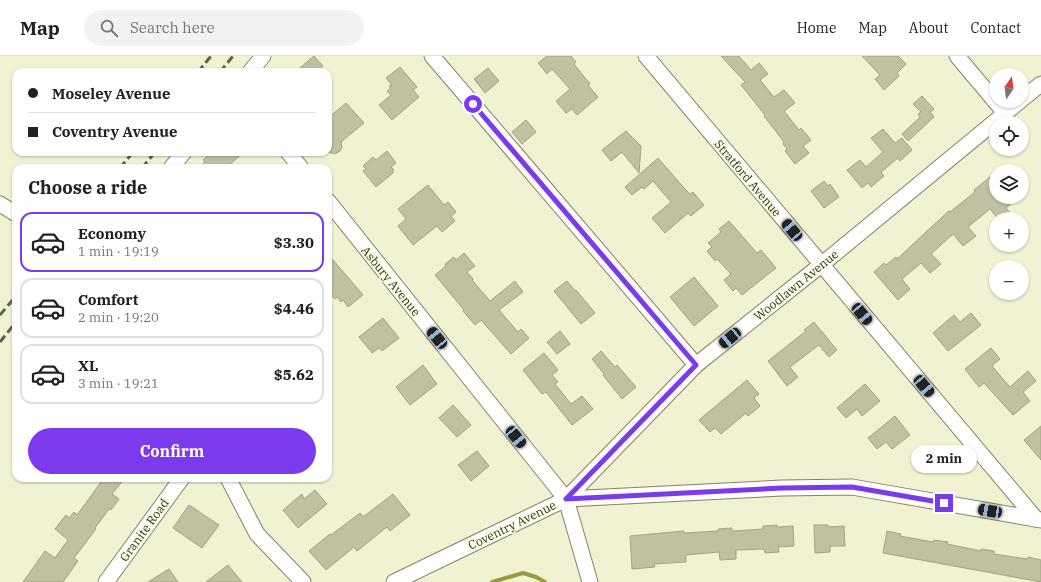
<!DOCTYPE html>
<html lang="en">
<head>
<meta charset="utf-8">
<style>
  :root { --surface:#fff; --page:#f2f2f2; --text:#202124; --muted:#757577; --line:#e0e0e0; --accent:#7c3aed }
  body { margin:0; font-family:"IBM Plex Serif",serif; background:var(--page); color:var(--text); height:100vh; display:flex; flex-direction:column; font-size:15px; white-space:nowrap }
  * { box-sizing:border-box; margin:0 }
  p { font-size:13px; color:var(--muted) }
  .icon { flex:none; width:22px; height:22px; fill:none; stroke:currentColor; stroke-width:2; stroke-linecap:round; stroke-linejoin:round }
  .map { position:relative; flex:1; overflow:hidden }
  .panel { position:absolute; left:12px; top:108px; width:320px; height:318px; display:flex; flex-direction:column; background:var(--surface); border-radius:12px; box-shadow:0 1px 3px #0004 }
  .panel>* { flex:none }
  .guide { position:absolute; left:12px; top:12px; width:320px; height:88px; border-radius:12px; box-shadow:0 1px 3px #0004; display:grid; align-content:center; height:88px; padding:0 16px; background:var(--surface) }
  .needle { width:26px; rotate:14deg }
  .fabs { position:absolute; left:989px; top:12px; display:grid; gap:8px }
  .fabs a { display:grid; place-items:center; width:40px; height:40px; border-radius:50%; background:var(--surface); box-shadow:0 1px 3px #0004; font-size:20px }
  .end { position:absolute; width:18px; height:18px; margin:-9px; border:5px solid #7c3aed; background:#fff; box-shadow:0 0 0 2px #fff }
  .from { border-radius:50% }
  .bubble { position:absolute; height:28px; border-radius:14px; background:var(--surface); box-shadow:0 1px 3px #0004; font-size:13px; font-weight:800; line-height:28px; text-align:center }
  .car { position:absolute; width:12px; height:24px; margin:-12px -6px; border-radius:5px; box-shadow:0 0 3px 1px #0007; background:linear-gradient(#222 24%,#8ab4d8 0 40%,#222 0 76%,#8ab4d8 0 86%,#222 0) }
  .guide b { display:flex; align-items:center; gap:14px; height:38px; font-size:15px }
  .guide b+b { border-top:1px solid var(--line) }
  .guide i { width:10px; height:10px; background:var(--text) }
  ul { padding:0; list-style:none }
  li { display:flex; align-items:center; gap:12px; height:60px; margin:0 8px 6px; padding:0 8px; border:2px solid var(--line); border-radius:12px }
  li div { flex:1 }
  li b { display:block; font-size:15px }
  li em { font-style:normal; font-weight:800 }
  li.on { border-color:var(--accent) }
  li>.icon { width:36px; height:36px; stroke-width:1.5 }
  h2 { padding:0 16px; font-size:18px; line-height:48px }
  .action { display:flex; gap:8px; margin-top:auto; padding:8px 16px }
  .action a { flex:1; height:46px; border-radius:24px; background:var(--accent); color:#fff; font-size:16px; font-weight:800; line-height:46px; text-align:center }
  header { display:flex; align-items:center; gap:24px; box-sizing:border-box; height:56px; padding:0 20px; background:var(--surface); border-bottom:1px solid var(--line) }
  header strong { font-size:19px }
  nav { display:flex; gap:22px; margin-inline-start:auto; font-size:14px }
  .search { width:280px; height:36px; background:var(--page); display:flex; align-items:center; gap:10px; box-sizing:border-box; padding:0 14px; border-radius:22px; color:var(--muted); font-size:15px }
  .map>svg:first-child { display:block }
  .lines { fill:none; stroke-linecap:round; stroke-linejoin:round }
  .stream { stroke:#9a9b3d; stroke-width:4 }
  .building { fill:#c0c1a1; stroke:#a2a385 }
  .minor-casing { stroke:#838466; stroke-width:17 }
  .minor { stroke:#fff; stroke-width:15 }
  .rail { stroke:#5f5f4e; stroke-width:3; stroke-dasharray:8 4; stroke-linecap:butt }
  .route { stroke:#7c3aed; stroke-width:5 }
  .labels { text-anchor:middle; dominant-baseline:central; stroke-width:3; stroke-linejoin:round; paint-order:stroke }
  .street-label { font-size:12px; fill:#2e2e22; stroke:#fdffe4 }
</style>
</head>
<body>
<header>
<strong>Map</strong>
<div class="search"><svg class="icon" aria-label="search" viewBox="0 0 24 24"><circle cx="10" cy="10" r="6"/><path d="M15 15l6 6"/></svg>Search here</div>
<nav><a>Home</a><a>Map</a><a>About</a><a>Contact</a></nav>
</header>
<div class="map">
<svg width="1041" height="526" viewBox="0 0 1041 526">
  <rect width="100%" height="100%" fill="#f0f2d1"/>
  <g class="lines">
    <polyline class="stream" points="492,526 523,517 536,521 545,526"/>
  </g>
  <g class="building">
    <polygon points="314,0 323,10 316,16 295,16"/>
    <polygon points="547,0 571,0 576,6 574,8 590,28 588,29 598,41 577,59 572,53 566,57 556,45 570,33 552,13 547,18 538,7"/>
    <polygon points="721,0 739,0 751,14 759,7 768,18 760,24 774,41 784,34 795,47 784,55 799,74 801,72 811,84 803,90 809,97 795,108 785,95 787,93 783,88 784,86 764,60 765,59 741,29 745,26"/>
    <polygon points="862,0 898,0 906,8 897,17 899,20 884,34 875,23 880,19"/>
    <polygon points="400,11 417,31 413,34 419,41 392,64 379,49 391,39 387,35 391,32 389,30 392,29 386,22"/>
    <polygon points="488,12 499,25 485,37 474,23"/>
    <polygon points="922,40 934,53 930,56 934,61 908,85 902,78 920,61 918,58 921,56 913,48"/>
    <polygon points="346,47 364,67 341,86 342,91 340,95 335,98 328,96 328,62"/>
    <polygon points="526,64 536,76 522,88 512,76"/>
    <polygon points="883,73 895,87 902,82 912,94 900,105 898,102 881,116 884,120 871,131 868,127 862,132 847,114 860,104 866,111 883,96 871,82"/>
    <polygon points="626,75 641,90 639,117 622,96 611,105 602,94"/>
    <polygon points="387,95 396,107 391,111 394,114 392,116 393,117 376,131 363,115 366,113 363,110 373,101 376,104"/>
    <polygon points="212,96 244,96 226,112 198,112 205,106 203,104"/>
    <polygon points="658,102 685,133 690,138 693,136 704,149 691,160 688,157 665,177 652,162 671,146 653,125 644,133 642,131 632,139 625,131"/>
    <polygon points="996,116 996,141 1019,141 1006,152 1016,163 998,163 990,153 968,171 976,180 963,190 953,178 931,198 941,208 930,217 921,207 902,223 910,233 898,244 874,216 884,207 886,209 896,201 897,203 940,163 949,155 950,156 975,136 974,134"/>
    <polygon points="824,125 828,130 830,128 839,141 824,152 811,135"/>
    <polygon points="428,129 444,149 448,146 456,156 451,160 455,165 442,176 437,170 413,189 398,170 406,163 398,153"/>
    <polygon points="729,165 757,197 761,194 776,212 742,239 736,232 733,235 724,224 731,218 717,203 715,205 707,195 712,191 708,187 721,176 719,173"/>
    <polygon points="464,197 475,210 467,216 473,223 472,224 490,245 515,225 523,236 499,254 518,276 521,273 529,282 511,298 481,264 475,269 463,255 464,254 435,219 446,210 445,208 454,201 456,204"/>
    <polygon points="328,198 363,239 348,251 343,244 341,246 337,241 335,243 328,235"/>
    <polygon points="694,221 718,250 694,270 670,241"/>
    <polygon points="567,225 575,235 576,234 595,257 581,268 554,235"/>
    <polygon points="971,257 981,269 948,295 933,277 954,259 960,266"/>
    <polygon points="383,262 399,282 382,295 379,292 372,297 359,281"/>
    <polygon points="814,266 837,294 829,301 819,289 790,311 798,321 787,330 768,305 806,275 804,274"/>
    <polygon points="560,275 570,288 557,298 547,286"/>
    <polygon points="991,292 1000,303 992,310 1010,331 1028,315 1036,325 1023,336 1030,345 1013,359 984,327 979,331 965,313"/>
    <polygon points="601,295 615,311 617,309 636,331 622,343 603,319 604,318 592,303"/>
    <polygon points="544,297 558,314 552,319 558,326 555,328 571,348 582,340 593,353 572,369 546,336 542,338 523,314"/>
    <polygon points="423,309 437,328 410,349 396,331"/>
    <polygon points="747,324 759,338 754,342 760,350 748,360 746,357 721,378 715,372 710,376 699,364"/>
    <polygon points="865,328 880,345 862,360 857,353 846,362 837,352"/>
    <polygon points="453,349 471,369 457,381 439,362"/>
    <polygon points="895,360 910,379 892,393 886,386 877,393 868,382"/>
    <polygon points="1041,370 1041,404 1024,384"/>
    <polygon points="477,395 489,410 471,425 458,409"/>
    <polygon points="104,422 125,422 112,438 119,443 111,454 110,452 95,472 96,473 74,502 78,505 63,526 23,526 45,495 55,502 68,484 55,473 66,459 69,462 74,456 77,459"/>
    <polygon points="315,434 327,448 298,472 283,454 302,438 304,443"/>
    <polygon points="393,438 410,459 390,475 387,471 357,495 354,491 326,514 309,495 330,478 331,479 360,457 363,461"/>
    <polygon points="189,449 219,469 202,492 173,472"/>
    <polygon points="777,469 777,471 793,470 794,490 778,491 779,496 765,497 764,493 736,494 736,503 720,504 719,496 686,499 686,506 654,508 655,511 632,513 630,480 684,475 684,477 718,475 718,473 732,472 732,475 763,473 763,470"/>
    <polygon points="814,469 828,469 828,471 844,470 845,490 830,490 830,496 815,497"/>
    <polygon points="887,475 901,478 900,480 933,486 934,484 948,486 947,488 981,495 981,493 994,495 994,498 1027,503 1028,501 1041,504 1041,526 883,497"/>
    <polygon points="228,509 242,526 206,526"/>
    <polygon points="169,513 178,526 148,526"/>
  </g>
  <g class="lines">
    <defs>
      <g id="minor">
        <polyline points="432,0 696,309"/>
        <polyline points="646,0 1036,463"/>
        <polyline points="957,0 1005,57"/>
        <polyline points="250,16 263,0"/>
        <polyline points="1022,43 1041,28"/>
        <polyline points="288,96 301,112"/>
        <polyline points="171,112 184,96"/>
        <polyline points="328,145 566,443 590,526"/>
        <polyline points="0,148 16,158"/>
        <polyline points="228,422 257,478 303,526"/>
        <polyline points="566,443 696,309 821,209 1020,45"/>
        <polyline points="106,526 182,422"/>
        <polyline points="394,526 566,443 782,432 852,431 1041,464"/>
      </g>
    </defs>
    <use href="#minor" class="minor-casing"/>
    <use href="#minor" class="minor"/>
    <g class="rail">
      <polyline points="198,16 211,0"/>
      <polyline points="220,16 233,0"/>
      <polyline points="120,112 133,96"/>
      <polyline points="142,112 155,96"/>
      <polyline points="0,259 16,240"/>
      <polyline points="0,286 16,266"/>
    </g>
  </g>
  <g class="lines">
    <polyline class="route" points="473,48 696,309 566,443 782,432 852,431 944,447"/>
  </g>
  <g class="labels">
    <g class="street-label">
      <text transform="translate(748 122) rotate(50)">Stratford Avenue</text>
      <text transform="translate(391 225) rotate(51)">Asbury Avenue</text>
      <text transform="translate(796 229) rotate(-39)">Woodlawn Avenue</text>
      <text transform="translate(512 469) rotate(-26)">Coventry Avenue</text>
      <text transform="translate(144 474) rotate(-54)">Granite Road</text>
    </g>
  </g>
</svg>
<div class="fabs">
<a><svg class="needle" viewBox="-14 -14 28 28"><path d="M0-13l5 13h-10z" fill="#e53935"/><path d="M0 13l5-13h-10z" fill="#757577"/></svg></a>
<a><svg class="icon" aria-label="locate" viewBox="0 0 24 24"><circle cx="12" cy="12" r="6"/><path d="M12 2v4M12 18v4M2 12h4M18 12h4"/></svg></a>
<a><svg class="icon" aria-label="layers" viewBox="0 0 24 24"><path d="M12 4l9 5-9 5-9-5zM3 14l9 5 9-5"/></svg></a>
<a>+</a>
<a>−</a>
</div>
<i class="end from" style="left:473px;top:48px"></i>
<i class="end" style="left:944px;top:447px"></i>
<div class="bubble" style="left:911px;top:389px;width:66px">2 min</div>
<i class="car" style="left:792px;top:174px;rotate:320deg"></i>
<i class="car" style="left:862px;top:258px;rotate:140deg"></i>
<i class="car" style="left:437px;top:282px;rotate:321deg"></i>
<i class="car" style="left:730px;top:282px;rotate:231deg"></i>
<i class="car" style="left:924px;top:330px;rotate:140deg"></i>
<i class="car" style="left:516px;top:381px;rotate:141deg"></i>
<i class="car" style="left:990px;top:455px;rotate:280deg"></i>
<div class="guide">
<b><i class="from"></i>Moseley Avenue</b>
<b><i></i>Coventry Avenue</b>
</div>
<section class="panel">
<h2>Choose a ride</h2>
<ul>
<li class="on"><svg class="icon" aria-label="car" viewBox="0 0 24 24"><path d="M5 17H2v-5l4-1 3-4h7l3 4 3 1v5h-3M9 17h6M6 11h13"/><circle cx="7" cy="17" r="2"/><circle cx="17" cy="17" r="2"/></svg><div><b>Economy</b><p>1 min · 19:19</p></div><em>$3.30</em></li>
<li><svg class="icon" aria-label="car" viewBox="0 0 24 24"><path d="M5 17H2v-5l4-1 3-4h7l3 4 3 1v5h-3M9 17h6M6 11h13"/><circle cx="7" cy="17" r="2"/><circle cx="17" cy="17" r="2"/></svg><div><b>Comfort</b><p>2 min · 19:20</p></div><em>$4.46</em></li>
<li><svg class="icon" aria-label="car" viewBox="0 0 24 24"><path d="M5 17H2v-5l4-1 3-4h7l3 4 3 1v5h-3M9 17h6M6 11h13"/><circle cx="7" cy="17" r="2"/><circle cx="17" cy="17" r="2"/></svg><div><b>XL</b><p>3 min · 19:21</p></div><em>$5.62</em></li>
</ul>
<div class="action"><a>Confirm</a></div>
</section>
</div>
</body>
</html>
